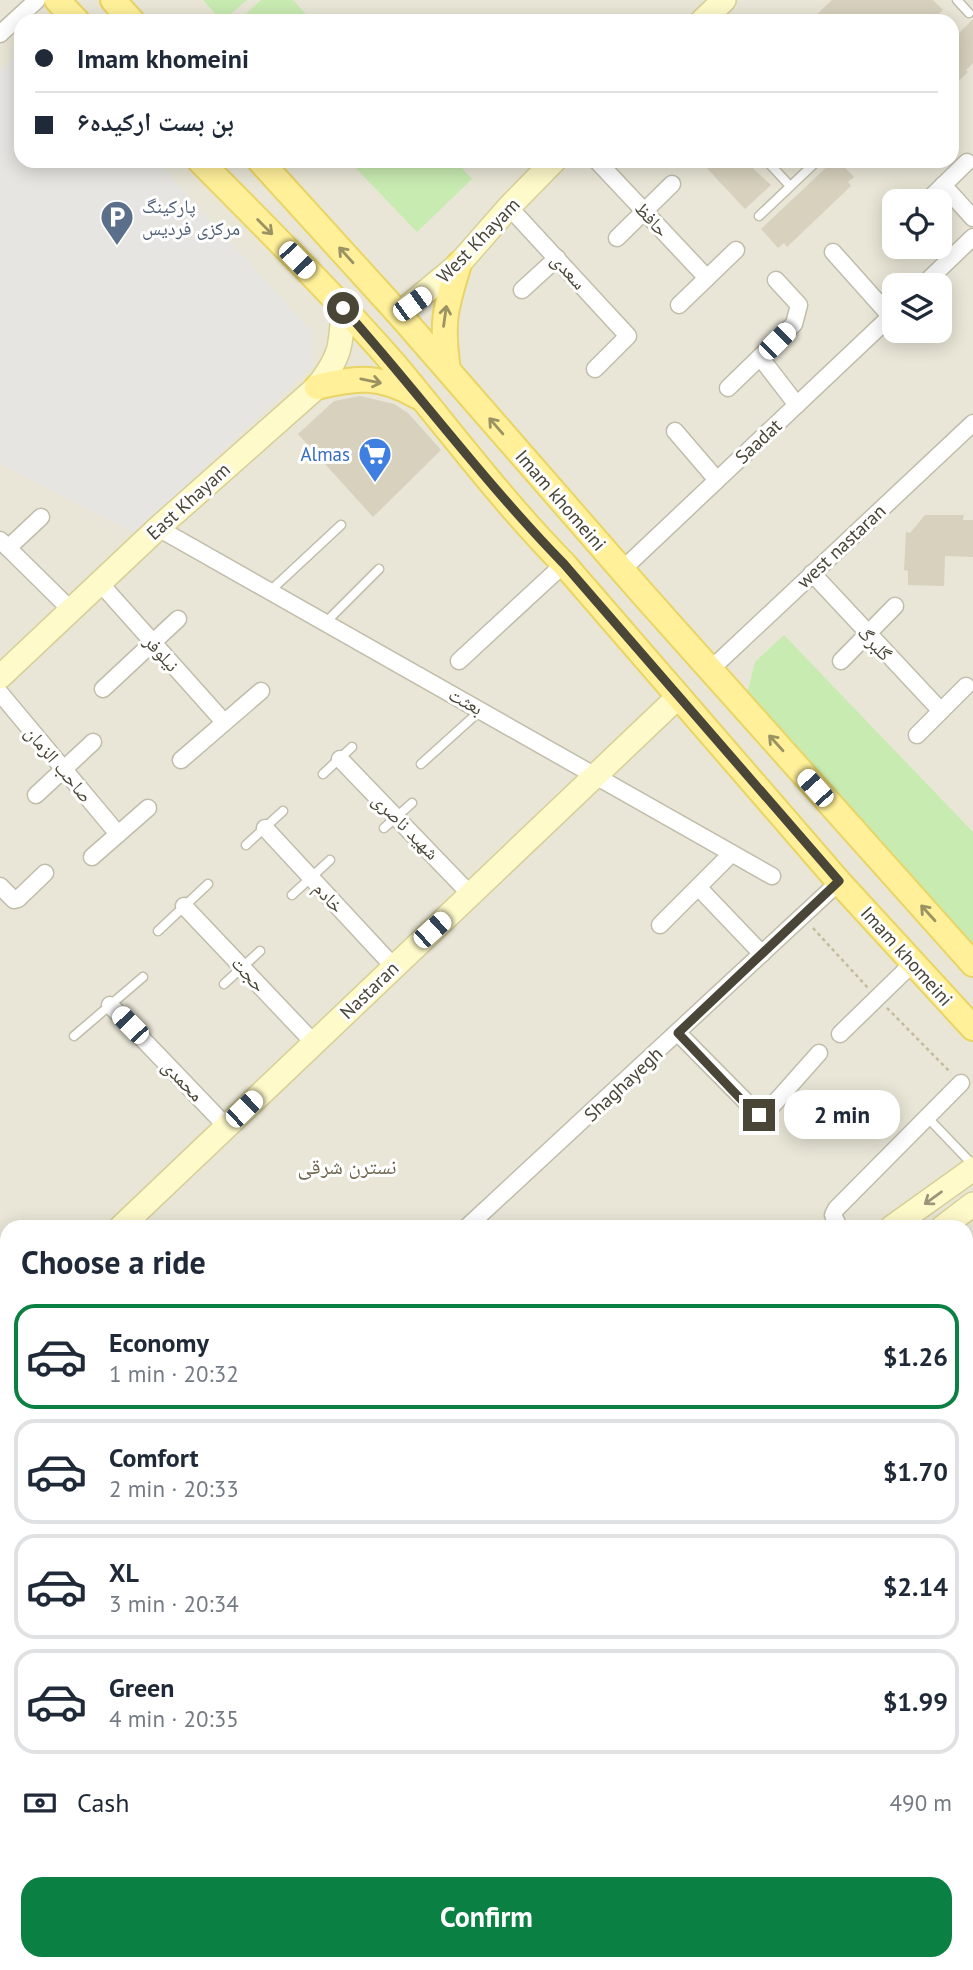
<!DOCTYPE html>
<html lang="en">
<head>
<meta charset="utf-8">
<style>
  :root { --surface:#fff; --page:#f6f6f7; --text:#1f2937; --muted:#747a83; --line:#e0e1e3; --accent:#0b8043 }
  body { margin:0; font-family:"PT Sans","Noto Naskh Arabic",sans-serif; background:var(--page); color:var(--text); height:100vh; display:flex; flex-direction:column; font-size:26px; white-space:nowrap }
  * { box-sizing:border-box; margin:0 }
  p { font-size:23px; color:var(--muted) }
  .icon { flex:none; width:38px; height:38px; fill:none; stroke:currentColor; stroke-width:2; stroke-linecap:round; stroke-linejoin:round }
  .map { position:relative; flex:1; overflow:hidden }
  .details { position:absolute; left:0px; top:1220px; width:973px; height:751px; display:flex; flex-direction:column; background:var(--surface); border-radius:21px 21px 0 0; box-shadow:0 4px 18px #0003 }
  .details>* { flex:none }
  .top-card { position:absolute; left:14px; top:14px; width:945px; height:154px; border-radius:21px; box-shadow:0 4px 18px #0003; display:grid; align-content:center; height:154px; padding:0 21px; background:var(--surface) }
  .buttons { position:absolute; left:882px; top:189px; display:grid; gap:14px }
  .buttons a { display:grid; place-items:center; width:70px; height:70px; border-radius:14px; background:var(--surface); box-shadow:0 4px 18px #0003; font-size:35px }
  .end { position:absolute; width:32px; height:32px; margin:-16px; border:9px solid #494537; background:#fff; box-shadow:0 0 0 4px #fff }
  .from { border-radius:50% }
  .bubble { position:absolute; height:49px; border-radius:21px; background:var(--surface); box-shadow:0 4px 18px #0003; font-size:23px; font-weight:700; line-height:49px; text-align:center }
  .car { position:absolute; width:21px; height:42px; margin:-21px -10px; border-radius:9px; box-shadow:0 0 5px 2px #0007; background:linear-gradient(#fff 24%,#345 0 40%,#fff 0 76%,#345 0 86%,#fff 0) }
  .top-card b { display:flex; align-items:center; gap:24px; height:66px; font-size:26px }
  .top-card b+b { border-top:2px solid var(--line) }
  .top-card i { width:18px; height:18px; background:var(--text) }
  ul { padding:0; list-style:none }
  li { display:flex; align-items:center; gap:21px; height:105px; margin:0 14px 10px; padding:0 7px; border:4px solid var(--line); border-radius:21px }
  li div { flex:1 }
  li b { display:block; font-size:26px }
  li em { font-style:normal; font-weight:700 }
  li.active { border-color:var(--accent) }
  li>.icon { width:63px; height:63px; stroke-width:1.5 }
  h2 { padding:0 21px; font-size:32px; line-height:84px }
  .pay { display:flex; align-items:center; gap:18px; height:77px; padding:0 21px; font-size:26px }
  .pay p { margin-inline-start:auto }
  .button { display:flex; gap:14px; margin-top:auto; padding:14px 21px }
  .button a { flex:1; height:80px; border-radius:21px; background:var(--accent); color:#fff; font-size:28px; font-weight:700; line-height:80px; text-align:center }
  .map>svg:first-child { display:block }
  .residential { fill:#e9e6d7; fill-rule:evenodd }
  .green { fill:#c8ebb1 }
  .parking { fill:#e7e5e1 }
  .building { fill:#d7d1be }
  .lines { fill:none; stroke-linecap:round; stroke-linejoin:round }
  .lane-casing { stroke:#c1bdab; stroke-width:11 }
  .street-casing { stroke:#c1bdab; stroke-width:19 }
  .secondary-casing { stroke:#d7cf98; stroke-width:26 }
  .primary-casing { stroke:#e9d464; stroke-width:28 }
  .path { stroke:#c4bb9c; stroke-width:2.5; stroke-dasharray:3.5 3.5; stroke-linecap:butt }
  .lane { stroke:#fff; stroke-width:8 }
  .street { stroke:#fff; stroke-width:16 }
  .secondary { stroke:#fffaca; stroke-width:23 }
  .primary { stroke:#fff099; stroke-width:24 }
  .oneway { stroke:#9b9263 }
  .oneway2 { stroke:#9b9679 }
  .route { stroke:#494537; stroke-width:9 }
  .labels { text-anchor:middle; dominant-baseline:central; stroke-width:6; stroke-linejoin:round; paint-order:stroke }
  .service-label { font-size:19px; fill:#4e5e75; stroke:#fff; text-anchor:start }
  .street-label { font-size:19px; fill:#494537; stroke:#fff }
  .shop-label { font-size:19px; fill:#366cbe; stroke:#fff; text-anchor:end }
  .neighbourhood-label { font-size:21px; fill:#6d654e; stroke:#fff }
</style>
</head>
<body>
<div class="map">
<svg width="973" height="1970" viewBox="0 0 973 1970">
  <rect width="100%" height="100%" fill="#f5f3e9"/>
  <path class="residential" d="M0,0H973V1970H0ZM21,21H952V161H21ZM894,201H940V247H894ZM894,285H940V331H894ZM7,1227H966V1964H7Z"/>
  <g class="green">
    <polygon points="203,0 247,0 222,21"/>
    <polygon points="261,0 293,0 312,21 238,21"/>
    <polygon points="349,161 455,161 472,179 417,232"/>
    <polygon points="784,635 973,832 973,945 747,694 755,662"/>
  </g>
  <polygon class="parking" points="21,51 21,161 157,161 312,332 312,366 135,534 0,464 0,71"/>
  <g class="building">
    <polygon points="832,0 933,0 943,10 932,21 810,21"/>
    <polygon points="973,19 973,63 966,70 968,72 952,87 952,40"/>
    <polygon points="700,161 745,161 771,185 745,209"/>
    <polygon points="833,161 839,161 854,177 848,182 851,186 787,247 784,243 778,248 761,229"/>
    <polygon points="360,396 394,404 408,413 441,450 373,517 298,434 334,401"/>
    <polygon points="925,515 964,515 963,520 973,520 973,557 945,556 944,586 908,585 908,571 904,570 906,532 910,533"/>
  </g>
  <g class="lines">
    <defs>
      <g id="lane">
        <polyline points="957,0 969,13"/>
        <polyline points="767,161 790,186"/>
        <polyline points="759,216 817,161"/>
        <polyline points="269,592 341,525"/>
        <polyline points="325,623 379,569"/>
        <polyline points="421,764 481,710"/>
        <polyline points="323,774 352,747"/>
        <polyline points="384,828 412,803"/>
        <polyline points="246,845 283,811"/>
        <polyline points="292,895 330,860"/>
        <polyline points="158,931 208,884"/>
        <polyline points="224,984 260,951"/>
        <polyline points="74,1036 143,977"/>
        <polyline points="927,1117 973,1165"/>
        <polyline points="0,1275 7,1283"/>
        <polyline points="966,1475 973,1467"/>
      </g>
      <g id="street">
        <polyline points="0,34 37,0"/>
        <polyline points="597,161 707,278"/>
        <polyline points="943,185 973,218"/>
        <polyline points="927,201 967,162"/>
        <polyline points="509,207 628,336 595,369"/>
        <polyline points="617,238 672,184"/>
        <polyline points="833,252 891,317"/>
        <polyline points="923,285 973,237"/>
        <polyline points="522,290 557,258"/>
        <polyline points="679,305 736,250"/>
        <polyline points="760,357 797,405"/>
        <polyline points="728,388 794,324 799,305 776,280"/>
        <polyline points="675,431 717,480"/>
        <polyline points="158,528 772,876"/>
        <polyline points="0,540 71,610"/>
        <polyline points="8,548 41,517"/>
        <polyline points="623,569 894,313"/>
        <polyline points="812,573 941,711"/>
        <polyline points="100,583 224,722"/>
        <polyline points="459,661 564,564"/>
        <polyline points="841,661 895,606"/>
        <polyline points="710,670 973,423"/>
        <polyline points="103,689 178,619"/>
        <polyline points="0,693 118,834"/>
        <polyline points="917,735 966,686"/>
        <polyline points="340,759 471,895"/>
        <polyline points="181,760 261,691"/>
        <polyline points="36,795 93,742"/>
        <polyline points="265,828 393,966"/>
        <polyline points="92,857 148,808"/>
        <polyline points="0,886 14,900 18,899 45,873"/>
        <polyline points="699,888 762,954"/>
        <polyline points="184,906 313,1042"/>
        <polyline points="660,925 731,854"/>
        <polyline points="110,1005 226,1126"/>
        <polyline points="678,1033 759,1115 764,1115 819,1053"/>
        <polyline points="840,1034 913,963"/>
        <polyline points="467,1227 839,882"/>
        <polyline points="839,1227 833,1215 836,1209 961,1083"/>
        <polyline points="966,1593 973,1600"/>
        <polyline points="966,1745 973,1739"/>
        <polyline points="0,1788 7,1776"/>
        <polyline points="966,1928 973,1922"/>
        <polyline points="132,1964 138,1970"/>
        <polyline points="27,1970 34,1964"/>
        <polyline points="220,1970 226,1964"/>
        <polyline points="457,1970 463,1964"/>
        <polyline points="554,1970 560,1964"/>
        <polyline points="728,1970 734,1964"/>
        <polyline points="922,1970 928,1964"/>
      </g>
      <g id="secondary">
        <polyline points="702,21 724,0"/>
        <polyline points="399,314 459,264 509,207 554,161"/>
        <path d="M0,677L158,528L317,387C341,356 341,347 343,308"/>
        <polyline points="121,1227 679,696"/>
        <polyline points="892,1227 973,1169"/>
        <polyline points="943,1227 973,1204"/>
        <polyline points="0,1342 7,1335"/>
        <polyline points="0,1363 7,1367"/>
        <polyline points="0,1384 7,1388"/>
        <polyline points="0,1868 7,1864"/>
        <polyline points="0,1909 7,1904"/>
        <polyline points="685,1964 690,1970"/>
      </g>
      <g id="primary">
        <polyline points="57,0 77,21"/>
        <polyline points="113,0 132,21"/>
        <path d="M200,161C266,228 333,294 395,365C451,432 503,502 564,564L839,882L973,1028"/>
        <polyline points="260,161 399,314 642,593 973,964"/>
        <path d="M448,370C441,322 445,309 459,264"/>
        <path d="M317,387C356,377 380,375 417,396"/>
      </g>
    </defs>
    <use href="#lane" class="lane-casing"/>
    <use href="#street" class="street-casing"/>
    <use href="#secondary" class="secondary-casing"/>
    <use href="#primary" class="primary-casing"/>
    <g class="path">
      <polyline points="813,928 868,988"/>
      <polyline points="887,1008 951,1073"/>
    </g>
    <use href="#lane" class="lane"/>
    <use href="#street" class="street"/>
    <use href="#secondary" class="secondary"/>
    <use href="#primary" class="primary"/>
  </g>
  <defs><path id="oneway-shaft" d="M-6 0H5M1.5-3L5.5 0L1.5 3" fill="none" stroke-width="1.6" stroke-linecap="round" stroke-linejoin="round" transform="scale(1.75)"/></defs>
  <g class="oneway">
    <use href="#oneway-shaft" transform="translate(265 227) rotate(45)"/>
    <use href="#oneway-shaft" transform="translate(346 255) rotate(-132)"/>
    <use href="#oneway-shaft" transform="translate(445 316) rotate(-82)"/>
    <use href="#oneway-shaft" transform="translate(371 381) rotate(12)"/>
    <use href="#oneway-shaft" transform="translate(496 426) rotate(-131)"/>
    <use href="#oneway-shaft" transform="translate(776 743) rotate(-132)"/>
    <use href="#oneway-shaft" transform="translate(928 913) rotate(-132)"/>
  </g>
  <use class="oneway2" href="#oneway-shaft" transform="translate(933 1198) rotate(144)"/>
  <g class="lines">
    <path class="route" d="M343,308C418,392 485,483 564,564L839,881L678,1033L753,1112L759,1115"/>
  </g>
  <defs>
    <symbol id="parking-pin" viewBox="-11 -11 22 30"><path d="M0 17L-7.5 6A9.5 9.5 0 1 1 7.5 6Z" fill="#5c6f8a" stroke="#fff"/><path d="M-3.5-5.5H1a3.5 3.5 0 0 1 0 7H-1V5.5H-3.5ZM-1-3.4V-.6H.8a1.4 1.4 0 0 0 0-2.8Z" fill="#fff"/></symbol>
    <symbol id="supermarket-pin" viewBox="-11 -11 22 30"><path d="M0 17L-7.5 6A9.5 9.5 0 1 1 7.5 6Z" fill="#3f7fe0" stroke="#fff"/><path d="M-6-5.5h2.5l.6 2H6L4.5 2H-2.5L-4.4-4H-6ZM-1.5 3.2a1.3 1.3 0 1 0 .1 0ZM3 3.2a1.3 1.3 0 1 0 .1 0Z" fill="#fff"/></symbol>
  </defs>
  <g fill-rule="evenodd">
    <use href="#parking-pin" x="98" y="198" width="38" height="52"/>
    <use href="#supermarket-pin" x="356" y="435" width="38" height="52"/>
  </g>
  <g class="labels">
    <g class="service-label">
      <text x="142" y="206">پارکینگ<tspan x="142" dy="22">مرکزی فردیس</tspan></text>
    </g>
    <g class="street-label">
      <text transform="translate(652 219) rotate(47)">حافظ</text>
      <text transform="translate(478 240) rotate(-46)">West Khayam</text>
      <text transform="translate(569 271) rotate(48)">سعدی</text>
      <text transform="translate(758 441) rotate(-43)">Saadat</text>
      <text transform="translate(561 500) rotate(49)">Imam khomeini</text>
      <text transform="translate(188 501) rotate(-42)">East Khayam</text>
      <text transform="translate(841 546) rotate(-43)">west nastaran</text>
      <text transform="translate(875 643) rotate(47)">گلبرگ</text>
      <text transform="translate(162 653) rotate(48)">نیلوفر</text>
      <text transform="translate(466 701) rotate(29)">بعثت</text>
      <text transform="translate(59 764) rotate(50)">صاحب الزمان</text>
      <text transform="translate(406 826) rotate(45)">شهید ناصری</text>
      <text transform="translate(329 897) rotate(47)">خادم</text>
      <text transform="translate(907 956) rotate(48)">Imam khomeini</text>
      <text transform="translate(249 974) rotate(47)">حجت</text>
      <text transform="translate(369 990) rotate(-44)">Nastaran</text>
      <text transform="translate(183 1080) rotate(46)">محمدی</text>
      <text transform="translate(623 1084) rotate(-43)">Shaghayegh</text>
    </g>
    <g class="shop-label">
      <text x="350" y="454">Almas</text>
    </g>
    <g class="neighbourhood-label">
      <text x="347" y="1166">نسترن شرقی</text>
    </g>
  </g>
</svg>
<div class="buttons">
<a><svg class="icon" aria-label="locate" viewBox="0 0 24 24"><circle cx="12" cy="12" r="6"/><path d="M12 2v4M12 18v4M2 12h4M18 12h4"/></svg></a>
<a><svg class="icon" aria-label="layers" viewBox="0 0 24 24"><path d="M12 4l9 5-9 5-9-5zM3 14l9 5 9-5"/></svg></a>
</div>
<i class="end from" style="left:343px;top:308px"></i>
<i class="end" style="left:759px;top:1115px"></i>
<div class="bubble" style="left:784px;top:1090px;width:116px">2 min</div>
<i class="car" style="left:297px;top:260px;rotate:136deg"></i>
<i class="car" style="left:412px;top:304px;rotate:54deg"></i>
<i class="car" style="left:777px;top:341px;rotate:45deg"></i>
<i class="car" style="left:815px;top:788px;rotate:318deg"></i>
<i class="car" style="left:432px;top:930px;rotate:48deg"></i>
<i class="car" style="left:130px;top:1025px;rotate:316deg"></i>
<i class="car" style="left:244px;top:1109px;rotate:46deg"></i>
<div class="top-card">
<b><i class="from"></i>Imam khomeini</b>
<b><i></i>بن بست ارکیده۶</b>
</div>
<section class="details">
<h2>Choose a ride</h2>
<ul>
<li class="active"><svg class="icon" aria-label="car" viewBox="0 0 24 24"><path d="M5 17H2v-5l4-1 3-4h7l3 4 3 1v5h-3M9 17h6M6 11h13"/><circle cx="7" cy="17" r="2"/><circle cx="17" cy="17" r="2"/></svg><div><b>Economy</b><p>1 min · 20:32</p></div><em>$1.26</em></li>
<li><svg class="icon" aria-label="car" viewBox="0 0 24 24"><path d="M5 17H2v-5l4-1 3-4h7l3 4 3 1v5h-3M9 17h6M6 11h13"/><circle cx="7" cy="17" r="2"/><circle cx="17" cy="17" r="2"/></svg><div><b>Comfort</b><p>2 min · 20:33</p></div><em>$1.70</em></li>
<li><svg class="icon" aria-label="car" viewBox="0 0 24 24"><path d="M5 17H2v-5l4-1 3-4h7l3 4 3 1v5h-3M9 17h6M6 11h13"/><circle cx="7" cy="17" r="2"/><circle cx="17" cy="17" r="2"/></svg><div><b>XL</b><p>3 min · 20:34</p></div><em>$2.14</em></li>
<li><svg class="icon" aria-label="car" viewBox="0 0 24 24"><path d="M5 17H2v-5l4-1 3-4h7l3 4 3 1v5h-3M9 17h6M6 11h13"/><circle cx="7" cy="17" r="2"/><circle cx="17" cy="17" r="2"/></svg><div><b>Green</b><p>4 min · 20:35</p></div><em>$1.99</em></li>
</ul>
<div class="pay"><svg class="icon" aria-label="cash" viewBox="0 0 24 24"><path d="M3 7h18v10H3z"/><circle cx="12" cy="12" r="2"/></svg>Cash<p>490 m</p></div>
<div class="button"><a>Confirm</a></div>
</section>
</div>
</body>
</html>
